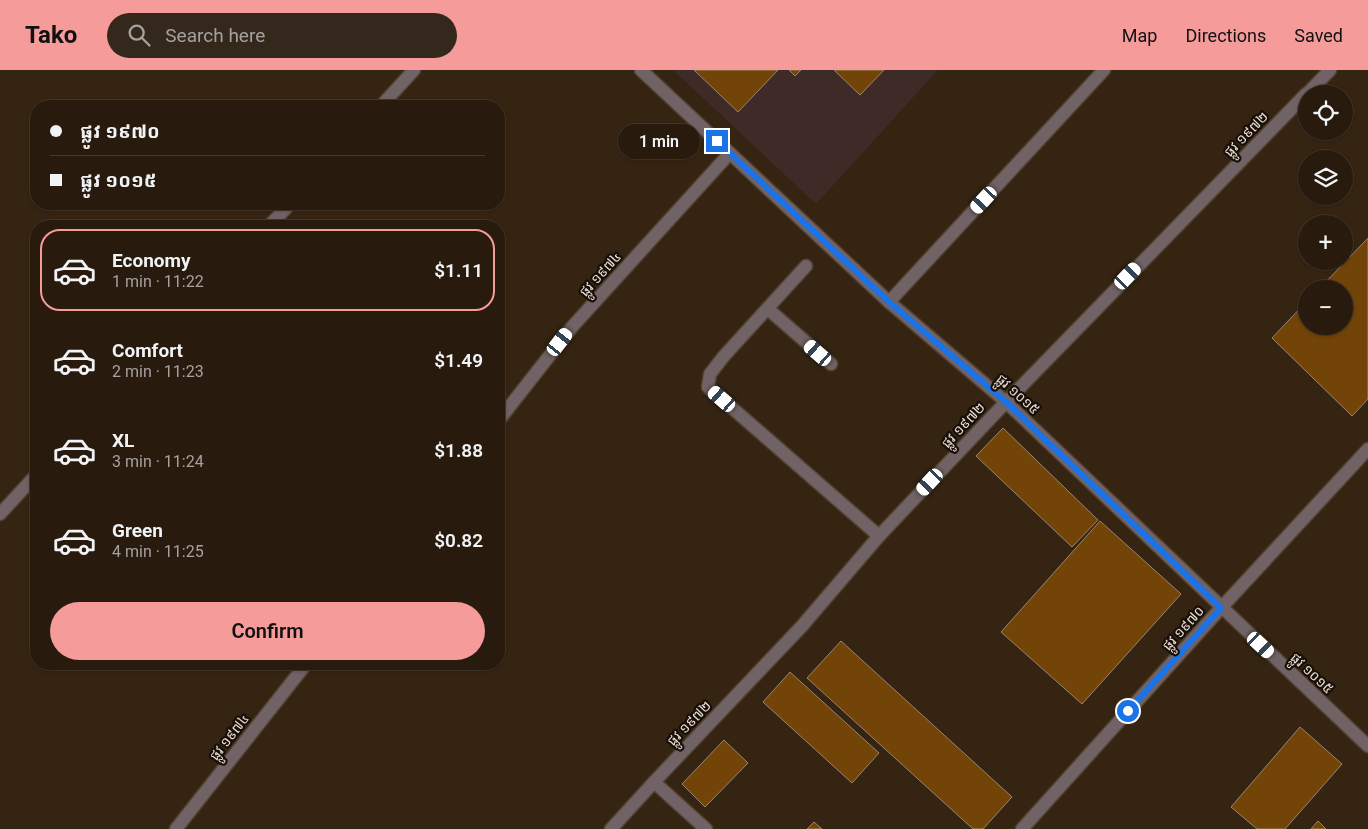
<!DOCTYPE html>
<html lang="en">
<head>
<meta charset="utf-8">
<style>
  :root { --surface:#281b0e; --page:#34281c; --text:#f1f3f6; --muted:#a5a19e; --line:#44392e; --accent:#f59b99 }
  body { margin:0; font-family:Roboto,"Noto Sans Khmer",sans-serif; background:var(--page); color:var(--text); height:100vh; display:flex; flex-direction:column; font-size:19px; white-space:nowrap }
  * { box-sizing:border-box; margin:0 }
  p { font-size:16px; color:var(--muted) }
  .icon { flex:none; width:28px; height:28px; fill:none; stroke:currentColor; stroke-width:2; stroke-linecap:round; stroke-linejoin:round }
  .map { position:relative; flex:1; overflow:hidden }
  .details { position:absolute; left:30px; top:150px; width:475px; height:450px; display:flex; flex-direction:column; background:var(--surface); border-radius:20px; box-shadow:0 1px 4px #0004,0 0 0 1px var(--line) }
  .details>* { flex:none }
  .banner { position:absolute; left:30px; top:30px; width:475px; height:110px; border-radius:20px; box-shadow:0 1px 4px #0004,0 0 0 1px var(--line); display:grid; align-content:center; height:110px; padding:0 20px; background:var(--surface) }
  .buttons { position:absolute; left:1298px; top:15px; display:grid; gap:10px }
  .buttons a { display:grid; place-items:center; width:55px; height:55px; border-radius:50%; background:var(--surface); box-shadow:0 1px 4px #0004,0 0 0 1px var(--line); font-size:25px }
  .end { position:absolute; width:22px; height:22px; margin:-11px; border:6px solid #1a73e8; background:#fff; box-shadow:0 0 0 2px #fff }
  .from { border-radius:50% }
  .bubble { position:absolute; height:35px; border-radius:18px; background:var(--surface); box-shadow:0 1px 4px #0004,0 0 0 1px var(--line); font-size:16px; font-weight:600; line-height:35px; text-align:center }
  .car { position:absolute; width:15px; height:30px; margin:-15px -8px; border-radius:6px; box-shadow:0 0 4px 1px #0007; background:linear-gradient(#fff 24%,#345 0 40%,#fff 0 76%,#345 0 86%,#fff 0) }
  .banner b { display:flex; align-items:center; gap:18px; height:48px; font-size:19px }
  .banner b+b { border-top:1px solid var(--line) }
  .banner i { width:12px; height:12px; background:var(--text) }
  ul { padding:9px 0 0; list-style:none }
  li { display:flex; align-items:center; gap:15px; height:82px; margin:0 10px 8px; padding:0 10px; border:2px solid transparent; border-radius:20px }
  li div { flex:1 }
  li b { display:block; font-size:19px }
  li em { font-style:normal; font-weight:600 }
  li.current { border-color:var(--accent) }
  li>.icon { width:45px; height:45px; stroke-width:1.5 }
  .button { display:flex; gap:10px; margin-top:auto; padding:10px 20px }
  .button a { flex:1; height:58px; border-radius:30px; background:var(--accent); color:#111; font-size:20px; font-weight:600; line-height:58px; text-align:center }
  header { display:flex; align-items:center; gap:30px; box-sizing:border-box; height:70px; padding:0 25px; background:var(--accent); color:#111 }
  header strong { font-size:24px }
  nav { display:flex; gap:28px; margin-inline-start:auto; font-size:18px }
  .search { width:350px; height:45px; background:var(--page); display:flex; align-items:center; gap:12px; box-sizing:border-box; padding:0 18px; border-radius:28px; color:var(--muted); font-size:19px }
  .map>svg:first-child { display:block }
  .education { fill:#3e2a27 }
  .building { fill:#724408; stroke:#9b8571 }
  .lines { fill:none; stroke-linecap:round; stroke-linejoin:round }
  .minor-casing { stroke:#524131; stroke-width:15 }
  .minor { stroke:#716365; stroke-width:12 }
  .route { stroke:#1a73e8; stroke-width:6 }
  .labels { text-anchor:middle; dominant-baseline:central; stroke-width:4.5; stroke-linejoin:round; paint-order:stroke }
  .street-label { font-size:14px; fill:#e8dcd1; stroke:#170f08 }
</style>
</head>
<body>
<header>
<strong>Tako</strong>
<div class="search"><svg class="icon" aria-label="search" viewBox="0 0 24 24"><circle cx="10" cy="10" r="6"/><path d="M15 15l6 6"/></svg>Search here</div>
<nav><a>Map</a><a>Directions</a><a>Saved</a></nav>
</header>
<div class="map">
<svg width="1368" height="759" viewBox="0 0 1368 759">
  <rect width="100%" height="100%" fill="#352412"/>
  <polygon class="education" points="673,0 938,0 816,134"/>
  <g class="building">
    <polygon points="694,0 778,0 738,42"/>
    <polygon points="789,0 801,0 795,6"/>
    <polygon points="834,0 884,0 860,25"/>
    <polygon points="1368,168 1368,329 1352,346 1272,268 1306,232 1306,256 1344,256 1344,219 1319,219"/>
    <polygon points="1003,358 1098,450 1072,477 976,386"/>
    <polygon points="1100,451 1181,524 1082,634 1001,562"/>
    <polygon points="841,571 1012,727 983,759 973,759 807,608"/>
    <polygon points="790,602 879,683 852,713 763,632"/>
    <polygon points="1300,657 1342,694 1285,759 1257,759 1231,737"/>
    <polygon points="724,670 748,693 705,737 682,714"/>
    <polygon points="1318,751 1326,759 1311,759"/>
    <polygon points="814,752 822,759 807,759"/>
  </g>
  <g class="lines">
    <defs>
      <g id="minor">
        <polyline points="641,0 889,232 1006,332 1368,676"/>
        <polyline points="1307,24 1330,0"/>
        <polyline points="381,36 414,0"/>
        <polyline points="269,156 290,134"/>
        <polyline points="806,196 724,286 710,304 708,317 879,466"/>
        <polyline points="889,232 1104,0"/>
        <polyline points="768,239 831,294"/>
        <polyline points="499,350 572,257 730,83"/>
        <polyline points="0,444 36,405"/>
        <polyline points="654,712 706,759"/>
        <polyline points="176,759 306,594"/>
        <polyline points="611,759 654,712 802,556 879,466 1006,332 1306,24"/>
        <polyline points="1022,759 1221,538 1368,379"/>
      </g>
    </defs>
    <use href="#minor" class="minor-casing"/>
    <use href="#minor" class="minor"/>
  </g>
  <g class="lines">
    <polyline class="route" points="717,71 889,232 1006,332 1221,538 1128,641"/>
  </g>
  <g class="labels">
    <g class="street-label">
      <text transform="translate(1246 64) rotate(-46)">ផ្លូវ ១៩៧២</text>
      <text transform="translate(600 204) rotate(-48)">ផ្លូវ ១៩៧៤</text>
      <text transform="translate(1018 324) rotate(42)">ផ្លូវ ១០១៥</text>
      <text transform="translate(963 355) rotate(-47)">ផ្លូវ ១៩៧២</text>
      <text transform="translate(1183 558) rotate(-48)">ផ្លូវ ១៩៧០</text>
      <text transform="translate(1312 603) rotate(43)">ផ្លូវ ១០១៥</text>
      <text transform="translate(689 653) rotate(-46)">ផ្លូវ ១៩៧២</text>
      <text transform="translate(229 667) rotate(-52)">ផ្លូវ ១៩៧៤</text>
    </g>
  </g>
</svg>
<div class="buttons">
<a><svg class="icon" aria-label="locate" viewBox="0 0 24 24"><circle cx="12" cy="12" r="6"/><path d="M12 2v4M12 18v4M2 12h4M18 12h4"/></svg></a>
<a><svg class="icon" aria-label="layers" viewBox="0 0 24 24"><path d="M12 4l9 5-9 5-9-5zM3 14l9 5 9-5"/></svg></a>
<a>+</a>
<a>−</a>
</div>
<i class="end from" style="left:1128px;top:641px"></i>
<i class="end" style="left:717px;top:71px"></i>
<div class="bubble" style="left:618px;top:54px;width:82px">1 min</div>
<i class="car" style="left:984px;top:130px;rotate:223deg"></i>
<i class="car" style="left:1128px;top:206px;rotate:44deg"></i>
<i class="car" style="left:560px;top:272px;rotate:38deg"></i>
<i class="car" style="left:818px;top:283px;rotate:311deg"></i>
<i class="car" style="left:722px;top:329px;rotate:311deg"></i>
<i class="car" style="left:930px;top:412px;rotate:223deg"></i>
<i class="car" style="left:1261px;top:575px;rotate:133deg"></i>
<div class="banner">
<b><i class="from"></i>ផ្លូវ ១៩៧០</b>
<b><i></i>ផ្លូវ ១០១៥</b>
</div>
<section class="details">
<ul>
<li class="current"><svg class="icon" aria-label="car" viewBox="0 0 24 24"><path d="M5 17H2v-5l4-1 3-4h7l3 4 3 1v5h-3M9 17h6M6 11h13"/><circle cx="7" cy="17" r="2"/><circle cx="17" cy="17" r="2"/></svg><div><b>Economy</b><p>1 min · 11:22</p></div><em>$1.11</em></li>
<li><svg class="icon" aria-label="car" viewBox="0 0 24 24"><path d="M5 17H2v-5l4-1 3-4h7l3 4 3 1v5h-3M9 17h6M6 11h13"/><circle cx="7" cy="17" r="2"/><circle cx="17" cy="17" r="2"/></svg><div><b>Comfort</b><p>2 min · 11:23</p></div><em>$1.49</em></li>
<li><svg class="icon" aria-label="car" viewBox="0 0 24 24"><path d="M5 17H2v-5l4-1 3-4h7l3 4 3 1v5h-3M9 17h6M6 11h13"/><circle cx="7" cy="17" r="2"/><circle cx="17" cy="17" r="2"/></svg><div><b>XL</b><p>3 min · 11:24</p></div><em>$1.88</em></li>
<li><svg class="icon" aria-label="car" viewBox="0 0 24 24"><path d="M5 17H2v-5l4-1 3-4h7l3 4 3 1v5h-3M9 17h6M6 11h13"/><circle cx="7" cy="17" r="2"/><circle cx="17" cy="17" r="2"/></svg><div><b>Green</b><p>4 min · 11:25</p></div><em>$0.82</em></li>
</ul>
<div class="button"><a>Confirm</a></div>
</section>
</div>
</body>
</html>
